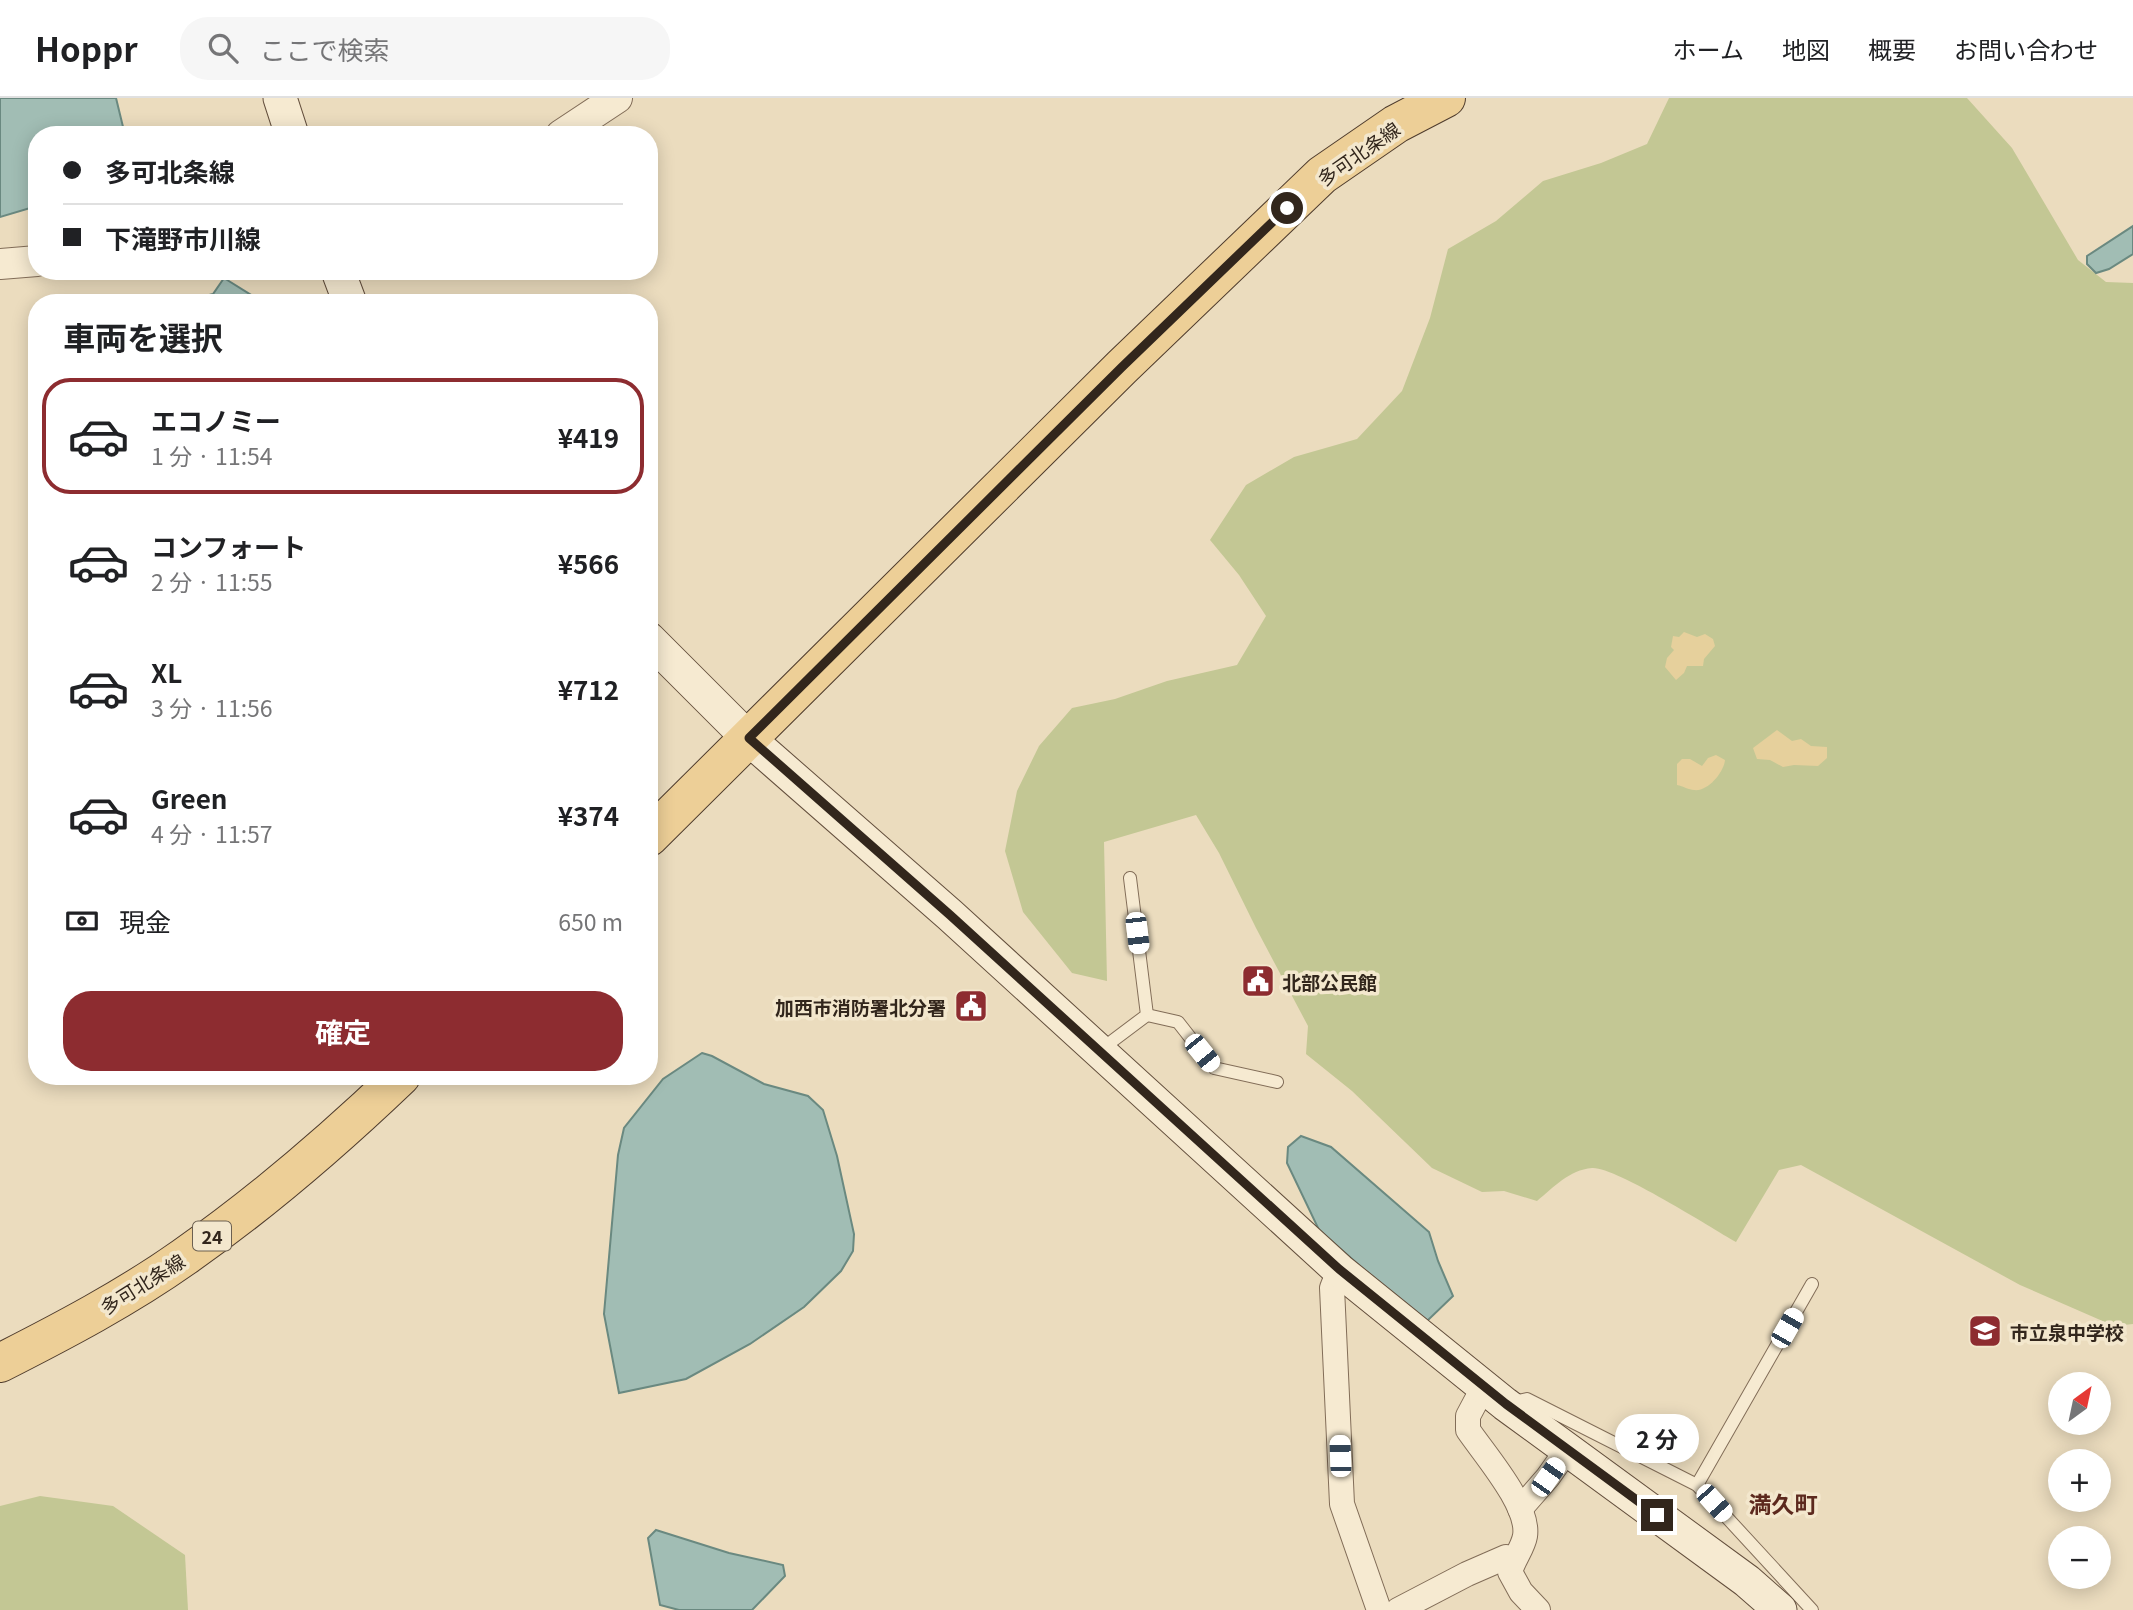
<!DOCTYPE html>
<html lang="ja">
<head>
<meta charset="utf-8">
<style>
  :root { --surface:#fff; --page:#f6f6f6; --text:#202124; --muted:#757577; --line:#e0e0e0; --accent:#8d2c30 }
  body { margin:0; font-family:Georgia,"Noto Sans JP",serif; background:var(--page); color:var(--text); height:100vh; display:flex; flex-direction:column; font-size:26px; white-space:nowrap }
  * { box-sizing:border-box; margin:0 }
  p { font-size:23px; color:var(--muted) }
  .icon { flex:none; width:38px; height:38px; fill:none; stroke:currentColor; stroke-width:2; stroke-linecap:round; stroke-linejoin:round }
  .map { position:relative; flex:1; overflow:hidden }
  .panel { position:absolute; left:28px; top:196px; width:630px; height:791px; display:flex; flex-direction:column; background:var(--surface); border-radius:28px; box-shadow:0 4px 18px #0003 }
  .panel>* { flex:none }
  .hud { position:absolute; left:28px; top:28px; width:630px; height:154px; border-radius:28px; box-shadow:0 4px 18px #0003; display:grid; align-content:center; height:154px; padding:0 35px; background:var(--surface) }
  .needle { width:46px; rotate:33deg }
  .controls { position:absolute; left:2048px; top:1274px; display:grid; gap:14px }
  .controls a { display:grid; place-items:center; width:63px; height:63px; border-radius:50%; background:var(--surface); box-shadow:0 4px 18px #0003; font-size:35px }
  .end { position:absolute; width:32px; height:32px; margin:-16px; border:9px solid #32261c; background:#fff; box-shadow:0 0 0 4px #fff }
  .from { border-radius:50% }
  .bubble { position:absolute; height:49px; border-radius:24px; background:var(--surface); box-shadow:0 4px 18px #0003; font-size:23px; font-weight:700; line-height:49px; text-align:center }
  .car { position:absolute; width:21px; height:42px; margin:-21px -10px; border-radius:9px; box-shadow:0 0 5px 2px #0007; background:linear-gradient(#fff 24%,#345 0 40%,#fff 0 76%,#345 0 86%,#fff 0) }
  .hud b { display:flex; align-items:center; gap:24px; height:66px; font-size:26px }
  .hud b+b { border-top:2px solid var(--line) }
  .hud i { width:18px; height:18px; background:var(--text) }
  ul { padding:0; list-style:none }
  li { display:flex; align-items:center; gap:21px; height:116px; margin:0 14px 10px; padding:0 21px; border:4px solid transparent; border-radius:28px }
  li div { flex:1 }
  li b { display:block; font-size:26px }
  li em { font-style:normal; font-weight:700 }
  li.on { border-color:var(--accent) }
  li>.icon { width:63px; height:63px; stroke-width:1.5 }
  h2 { padding:0 35px; font-size:32px; line-height:84px }
  .pay { display:flex; align-items:center; gap:18px; height:77px; padding:0 35px; font-size:26px }
  .pay p { margin-inline-start:auto }
  .cta { display:flex; gap:14px; margin-top:auto; padding:14px 35px }
  .cta a { flex:1; height:80px; border-radius:28px; background:var(--accent); color:#fff; font-size:28px; font-weight:700; line-height:80px; text-align:center }
  header { display:flex; align-items:center; gap:42px; box-sizing:border-box; height:98px; padding:0 35px; background:var(--surface); border-bottom:2px solid var(--line) }
  header strong { font-size:33px }
  nav { display:flex; gap:38px; margin-inline-start:auto; font-size:24px }
  .search { width:490px; height:63px; background:var(--page); display:flex; align-items:center; gap:18px; box-sizing:border-box; padding:0 24px; border-radius:28px; color:var(--muted); font-size:26px }
  .map>svg:first-child { display:block }
  .green { fill:#c3c794 }
  .sand { fill:#e6d09c }
  .water { fill:#a1bdb4; stroke:#6a8980; stroke-width:2 }
  .lines { fill:none; stroke-linecap:round; stroke-linejoin:round }
  .service-casing { stroke:#826d58; stroke-width:14 }
  .minor-casing { stroke:#826d58; stroke-width:26 }
  .tertiary-casing { stroke:#826d58; stroke-width:32 }
  .secondary-casing { stroke:#634e3c; stroke-width:35 }
  .primary-casing { stroke:#4f3c2d; stroke-width:40 }
  .service { stroke:#f6ead1; stroke-width:12 }
  .minor { stroke:#f6ead1; stroke-width:24 }
  .tertiary { stroke:#f6ead1; stroke-width:30 }
  .secondary { stroke:#f6ead1; stroke-width:33 }
  .primary { stroke:#edcf97; stroke-width:38 }
  .route { stroke:#32261c; stroke-width:9 }
  .labels { text-anchor:middle; dominant-baseline:central; stroke-width:7; stroke-linejoin:round; paint-order:stroke }
  .shield { fill:#f3e7cd; stroke:#6c6051; stroke-width:2 }
  .shield-label { font-size:18px; font-weight:bold; fill:#32261c }
  .street-label { font-size:19px; fill:#32261c; stroke:#f3e7cd }
  .poi-label { font-size:19px; font-weight:bold; fill:#32261c; stroke:#f3e7cd; text-anchor:start }
  .quarter-label { font-size:23px; font-weight:bold; fill:#5c291e; stroke:#f3e7cd }
</style>
</head>
<body>
<header>
<strong>Hoppr</strong>
<div class="search"><svg class="icon" aria-label="search" viewBox="0 0 24 24"><circle cx="10" cy="10" r="6"/><path d="M15 15l6 6"/></svg>ここで検索</div>
<nav><a>ホーム</a><a>地図</a><a>概要</a><a>お問い合わせ</a></nav>
</header>
<div class="map">
<svg width="2133" height="1512" viewBox="0 0 2133 1512">
  <rect width="100%" height="100%" fill="#ebdcbe"/>
  <g class="green">
    <path d="M1669,0H1967L2012,50L2078,162L2106,184L2133,185V1226L2114,1228L2020,1187L1801,1067L1779,1072L1736,1144C1710,1129 1614,1068 1592,1070C1569,1072 1554,1089 1537,1103L1504,1093L1482,1094L1432,1070L1352,993L1306,956L1308,928L1256,830L1219,755L1196,717L1104,744L1107,883L1072,875L1023,814L1005,753L1017,693L1039,648L1072,610L1115,601L1167,583L1237,567L1266,518L1239,477L1210,442L1246,387L1294,359L1357,341L1402,293L1430,220L1448,151L1496,123L1543,83L1601,65L1647,46Z"/>
    <polygon points="40,1398 113,1408 185,1457 188,1512 0,1512 0,1408"/>
  </g>
  <g class="sand">
    <polygon points="1684,534 1697,539 1705,536 1713,541 1715,548 1704,561 1703,568 1687,568 1684,575 1676,582 1665,569 1667,560 1674,552 1671,549 1673,538 1679,539"/>
    <polygon points="1777,632 1792,643 1801,641 1811,648 1827,649 1827,660 1818,668 1794,667 1783,669 1770,662 1757,661 1753,650"/>
    <path d="M1716,657L1725,662C1724,674 1708,694 1694,692C1689,692 1683,688 1677,687V666L1682,661H1690L1702,668L1708,660Z"/>
  </g>
  <g class="water">
    <polygon points="0,0 116,0 125,37 37,37 37,108 0,119"/>
    <polygon points="2133,128 2133,156 2109,171 2096,175 2087,166 2087,158"/>
    <polygon points="224,180 264,205 178,205 213,196"/>
    <polygon points="702,955 712,958 764,986 808,998 823,1012 837,1058 854,1136 853,1153 841,1173 804,1209 750,1246 686,1281 619,1295 604,1216 618,1057 624,1030 663,981"/>
    <polygon points="1301,1038 1331,1049 1429,1134 1438,1163 1453,1198 1425,1225 1319,1132 1287,1065 1288,1049"/>
    <polygon points="656,1432 729,1455 783,1467 785,1478 752,1512 679,1512 660,1507 648,1440"/>
  </g>
  <g class="lines">
    <defs>
      <g id="service">
        <polyline points="1147,917 1178,924 1214,970 1277,984"/>
        <polyline points="1099,953 1147,917 1130,780"/>
        <polyline points="1513,1304 1527,1301 1697,1387 1812,1512"/>
        <polyline points="1697,1387 1812,1186"/>
      </g>
      <g id="minor">
        <polyline points="1339,1172 1332,1190 1342,1406 1379,1512"/>
        <path d="M1484,1288L1468,1318V1332C1485,1357 1530,1408 1525,1438C1523,1450 1513,1462 1510,1474L1521,1494L1538,1512"/>
        <polyline points="1520,1411 1548,1379 1567,1352"/>
        <polyline points="1398,1512 1467,1476 1506,1459 1513,1462"/>
      </g>
      <g id="tertiary">
        <polyline points="561,37 617,0"/>
        <polyline points="0,166 37,163"/>
      </g>
      <g id="secondary">
        <polyline points="280,0 292,37"/>
        <polyline points="338,173 350,205"/>
        <polyline points="649,541 749,641 950,817 1339,1172 1505,1306 1747,1483 1780,1512"/>
      </g>
      <g id="primary">
        <polyline points="649,739 1122,269 1322,77 1396,26 1446,0"/>
        <path d="M0,1265C63,1233 126,1200 184,1159C261,1105 333,1043 401,978"/>
      </g>
    </defs>
    <use href="#service" class="service-casing"/>
    <use href="#minor" class="minor-casing"/>
    <use href="#tertiary" class="tertiary-casing"/>
    <use href="#secondary" class="secondary-casing"/>
    <use href="#primary" class="primary-casing"/>
    <use href="#service" class="service"/>
    <use href="#minor" class="minor"/>
    <use href="#tertiary" class="tertiary"/>
    <use href="#secondary" class="secondary"/>
    <use href="#primary" class="primary"/>
  </g>
  <g class="lines">
    <polyline class="route" points="1287,110 1122,269 749,640 950,817 1339,1171 1506,1306 1657,1417"/>
  </g>
  <defs>
    <symbol id="civic-square" viewBox="-11 -11 22 22"><rect x="-9" y="-9" width="18" height="18" rx="4" fill="#8d2c30" stroke="#f3e7cd"/><path d="M-.6-6.5H3V-4.5H.6V-3L4-1V1h2V6H-6V1h2V-1L-.6-3ZM-1.2 2.5V6h2.4V2.5Z" fill="#fff"/></symbol>
    <symbol id="school-square" viewBox="-11 -11 22 22"><rect x="-9" y="-9" width="18" height="18" rx="4" fill="#8d2c30" stroke="#f3e7cd"/><path d="M0-5L7-2L0 1L-7-2ZM-4 1L0 2.5L4 1V4Q0 6-4 4Z" fill="#fff"/></symbol>
  </defs>
  <g fill-rule="evenodd">
    <use href="#civic-square" x="1239" y="864" width="38" height="38"/>
    <use href="#civic-square" x="952" y="889" width="38" height="38"/>
    <use href="#school-square" x="1966" y="1214" width="38" height="38"/>
  </g>
  <g class="labels">
    <rect class="shield" x="193" y="1123.5" width="38" height="29" rx="5"/>
    <g class="shield-label">
      <text x="212" y="1138">24</text>
    </g>
    <g class="street-label">
      <text transform="translate(1358 55) rotate(-35)">多可北条線</text>
      <text transform="translate(142 1185) rotate(-32)">多可北条線</text>
    </g>
    <g class="poi-label">
      <text x="1282" y="883">北部公民館</text>
      <text x="946" y="908" text-anchor="end">加西市消防署北分署</text>
      <text x="2010" y="1233">市立泉中学校</text>
    </g>
    <g class="quarter-label">
      <text x="1783" y="1405">満久町</text>
    </g>
  </g>
</svg>
<div class="controls">
<a><svg class="needle" viewBox="-14 -14 28 28"><path d="M0-13l5 13h-10z" fill="#e53935"/><path d="M0 13l5-13h-10z" fill="#757577"/></svg></a>
<a>+</a>
<a>−</a>
</div>
<i class="end from" style="left:1287px;top:110px"></i>
<i class="end" style="left:1657px;top:1417px"></i>
<div class="bubble" style="left:1615px;top:1316px;width:84px">2 分</div>
<i class="car" style="left:1137px;top:835px;rotate:173deg"></i>
<i class="car" style="left:1202px;top:955px;rotate:141deg"></i>
<i class="car" style="left:1787px;top:1230px;rotate:30deg"></i>
<i class="car" style="left:1340px;top:1358px;rotate:358deg"></i>
<i class="car" style="left:1548px;top:1379px;rotate:35deg"></i>
<i class="car" style="left:1714px;top:1405px;rotate:138deg"></i>
<div class="hud">
<b><i class="from"></i>多可北条線</b>
<b><i></i>下滝野市川線</b>
</div>
<section class="panel">
<h2>車両を選択</h2>
<ul>
<li class="on"><svg class="icon" aria-label="car" viewBox="0 0 24 24"><path d="M5 17H2v-5l4-1 3-4h7l3 4 3 1v5h-3M9 17h6M6 11h13"/><circle cx="7" cy="17" r="2"/><circle cx="17" cy="17" r="2"/></svg><div><b>エコノミー</b><p>1 分 · 11:54</p></div><em>¥419</em></li>
<li><svg class="icon" aria-label="car" viewBox="0 0 24 24"><path d="M5 17H2v-5l4-1 3-4h7l3 4 3 1v5h-3M9 17h6M6 11h13"/><circle cx="7" cy="17" r="2"/><circle cx="17" cy="17" r="2"/></svg><div><b>コンフォート</b><p>2 分 · 11:55</p></div><em>¥566</em></li>
<li><svg class="icon" aria-label="car" viewBox="0 0 24 24"><path d="M5 17H2v-5l4-1 3-4h7l3 4 3 1v5h-3M9 17h6M6 11h13"/><circle cx="7" cy="17" r="2"/><circle cx="17" cy="17" r="2"/></svg><div><b>XL</b><p>3 分 · 11:56</p></div><em>¥712</em></li>
<li><svg class="icon" aria-label="car" viewBox="0 0 24 24"><path d="M5 17H2v-5l4-1 3-4h7l3 4 3 1v5h-3M9 17h6M6 11h13"/><circle cx="7" cy="17" r="2"/><circle cx="17" cy="17" r="2"/></svg><div><b>Green</b><p>4 分 · 11:57</p></div><em>¥374</em></li>
</ul>
<div class="pay"><svg class="icon" aria-label="cash" viewBox="0 0 24 24"><path d="M3 7h18v10H3z"/><circle cx="12" cy="12" r="2"/></svg>現金<p>650 m</p></div>
<div class="cta"><a>確定</a></div>
</section>
</div>
</body>
</html>
